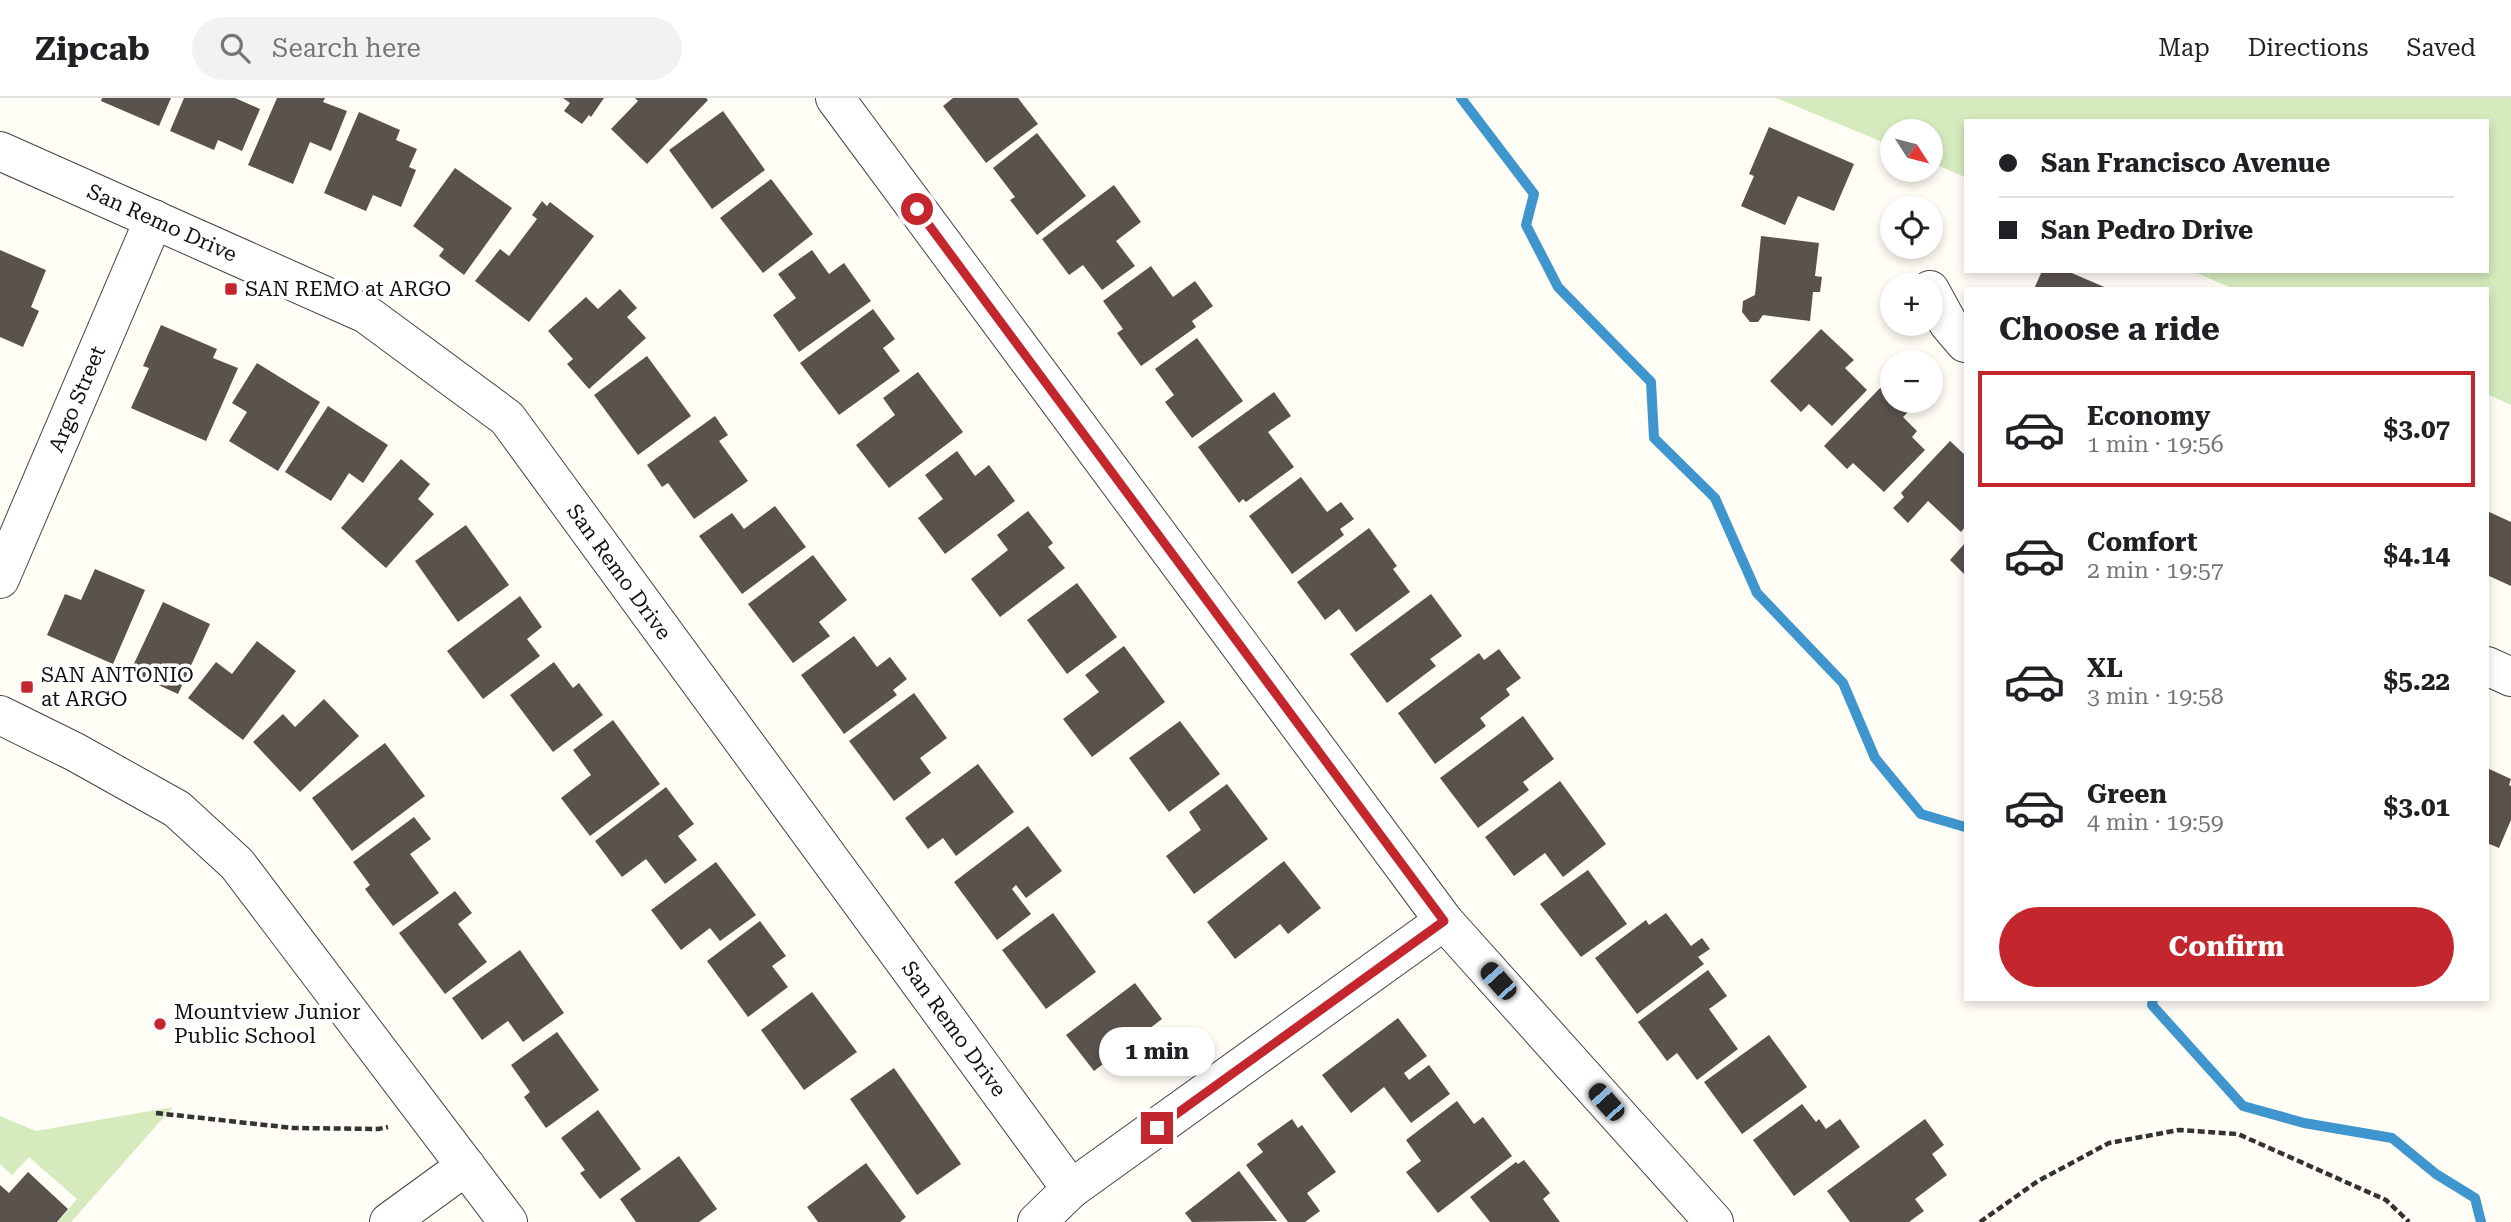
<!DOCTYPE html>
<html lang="en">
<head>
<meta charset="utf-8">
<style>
  :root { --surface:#fff; --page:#f2f2f2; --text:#202124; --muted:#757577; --line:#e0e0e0; --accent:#c4262e }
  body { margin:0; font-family:"Roboto Serif",serif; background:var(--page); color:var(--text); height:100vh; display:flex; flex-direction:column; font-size:26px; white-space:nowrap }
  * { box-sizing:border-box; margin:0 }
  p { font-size:23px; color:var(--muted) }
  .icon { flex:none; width:38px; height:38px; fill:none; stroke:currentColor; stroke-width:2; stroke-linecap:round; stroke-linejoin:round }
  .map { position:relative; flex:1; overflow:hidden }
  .sheet { position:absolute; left:1964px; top:189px; width:525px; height:714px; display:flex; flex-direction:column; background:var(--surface); border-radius:0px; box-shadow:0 4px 10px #0003 }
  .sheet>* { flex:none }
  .guide { position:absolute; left:1964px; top:21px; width:525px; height:154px; border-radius:0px; box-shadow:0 4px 10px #0003; display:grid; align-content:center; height:154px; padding:0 35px; background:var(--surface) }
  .needle { width:46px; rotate:126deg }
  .buttons { position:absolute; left:1880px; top:21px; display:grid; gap:14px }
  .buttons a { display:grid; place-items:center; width:63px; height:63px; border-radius:50%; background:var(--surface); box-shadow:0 4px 10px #0003; font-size:35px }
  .end { position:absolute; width:32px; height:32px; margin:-16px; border:9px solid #c4262e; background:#fff; box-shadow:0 0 0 4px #fff }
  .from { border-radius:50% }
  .bubble { position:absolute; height:49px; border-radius:24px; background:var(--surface); box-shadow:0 4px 10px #0003; font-size:23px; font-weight:700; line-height:49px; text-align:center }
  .car { position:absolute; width:21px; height:42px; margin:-21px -10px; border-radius:9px; box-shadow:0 0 5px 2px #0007; background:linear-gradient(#222 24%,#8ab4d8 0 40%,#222 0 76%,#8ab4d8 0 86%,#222 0) }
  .guide b { display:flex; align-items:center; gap:24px; height:66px; font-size:26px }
  .guide b+b { border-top:2px solid var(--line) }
  .guide i { width:18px; height:18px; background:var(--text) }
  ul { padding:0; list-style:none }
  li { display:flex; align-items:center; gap:21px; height:116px; margin:0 14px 10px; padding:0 21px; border:4px solid transparent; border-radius:0px }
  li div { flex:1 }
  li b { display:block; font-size:26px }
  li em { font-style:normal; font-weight:700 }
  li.active { border-color:var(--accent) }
  li>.icon { width:63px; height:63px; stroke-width:1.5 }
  h2 { padding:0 35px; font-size:32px; line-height:84px }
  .action { display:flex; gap:14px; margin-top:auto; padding:14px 35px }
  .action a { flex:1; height:80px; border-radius:42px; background:var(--accent); color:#fff; font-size:28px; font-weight:700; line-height:80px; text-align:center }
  header { display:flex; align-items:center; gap:42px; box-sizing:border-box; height:98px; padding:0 35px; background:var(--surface); border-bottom:2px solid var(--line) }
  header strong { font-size:33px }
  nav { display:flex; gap:38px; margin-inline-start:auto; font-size:24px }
  .search { width:490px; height:63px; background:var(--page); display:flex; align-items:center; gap:18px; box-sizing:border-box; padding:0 24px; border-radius:38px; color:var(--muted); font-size:26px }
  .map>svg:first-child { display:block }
  .green { fill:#d5ebbd }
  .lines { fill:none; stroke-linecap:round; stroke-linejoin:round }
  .stream { stroke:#3f96cf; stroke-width:10 }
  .building { fill:#5a524d }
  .minor-casing { stroke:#444; stroke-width:40 }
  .path { stroke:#333; stroke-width:4.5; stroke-dasharray:7 3.5; stroke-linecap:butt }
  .minor { stroke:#fff; stroke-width:38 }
  .route { stroke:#c4262e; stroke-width:9 }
  .poi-dot { fill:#c4262e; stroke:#fff; stroke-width:2.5 }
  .labels { text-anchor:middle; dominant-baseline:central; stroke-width:7; stroke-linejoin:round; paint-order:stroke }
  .street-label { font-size:21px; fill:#111; stroke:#fff }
  .poi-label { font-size:21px; fill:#111; stroke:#fff; text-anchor:start }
</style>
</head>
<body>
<header>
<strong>Zipcab</strong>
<div class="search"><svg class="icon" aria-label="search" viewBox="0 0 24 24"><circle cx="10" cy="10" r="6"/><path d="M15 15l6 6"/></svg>Search here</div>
<nav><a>Map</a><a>Directions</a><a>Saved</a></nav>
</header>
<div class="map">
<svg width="2511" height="1124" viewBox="0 0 2511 1124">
  <rect width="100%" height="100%" fill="#fffdf5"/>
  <g class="green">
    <polygon points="1776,0 2511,0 2511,307 2487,296 2487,191 2234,191 2192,173 2487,173 2487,23 1965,23 1965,79 1930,64 1930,33 1892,33 1892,48"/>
    <polygon points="173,1009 71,1124 58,1124 77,1101 29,1059 12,1077 0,1066 0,1018 36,1033"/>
  </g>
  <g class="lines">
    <g class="stream">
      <polyline points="1461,0 1534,96 1526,127 1558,189 1651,284 1654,340 1715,400 1757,495 1843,585 1875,660 1921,716 1965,729"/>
      <polyline points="2153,901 2152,907 2243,1008 2304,1025 2392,1040 2436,1076 2475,1100 2481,1124"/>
    </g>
  </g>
  <g class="building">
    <polygon points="102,0 171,0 159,28 101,3"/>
    <polygon points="184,0 235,0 260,11 242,53 218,42 214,52 170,33"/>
    <polygon points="277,0 325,0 323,4 347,13 331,53 310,44 293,86 248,67"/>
    <polygon points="563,0 604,0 591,19 589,17 582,26 564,13 570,5"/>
    <polygon points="635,0 706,0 708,2 647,66 611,31 638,3"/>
    <polygon points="953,0 1018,0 1038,26 986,65 943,8"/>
    <polygon points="723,13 765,72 712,111 669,52"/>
    <polygon points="359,14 400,32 396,42 417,51 409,69 416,72 401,109 373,97 366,113 324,95"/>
    <polygon points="1769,29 1854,66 1834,113 1798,98 1785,127 1741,108 1754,78 1749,76"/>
    <polygon points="1037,35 1086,98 1037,137 1010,102 1015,99 993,70"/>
    <polygon points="455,70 512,110 464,177 439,158 444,151 413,128"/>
    <polygon points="771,81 813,136 763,175 720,120"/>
    <polygon points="1114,87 1141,124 1116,143 1135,168 1102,192 1083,167 1069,177 1042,141"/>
    <polygon points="542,103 547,108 550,104 594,138 529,224 475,183 500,151 509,158 537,121 532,117"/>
    <polygon points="1761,138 1819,145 1815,178 1822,179 1820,194 1813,194 1810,223 1763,217 1758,224 1750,224 1742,214 1743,203 1755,197"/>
    <polygon points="0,152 46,172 31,209 39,213 23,249 0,239"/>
    <polygon points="812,152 829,176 844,165 871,203 799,254 773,217 796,200 778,176"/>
    <polygon points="1151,168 1173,199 1195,183 1213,208 1192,223 1196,229 1141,268 1117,235 1123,231 1103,203"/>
    <polygon points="2042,173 2067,173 2109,191 2034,191"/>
    <polygon points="620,191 637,210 627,219 646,240 589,291 567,266 573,261 548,233 586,199 598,211"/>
    <polygon points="873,211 895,241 883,250 900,273 839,317 800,265"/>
    <polygon points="161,227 217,251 213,260 238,270 206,343 131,310 149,270 143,268"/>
    <polygon points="1821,231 1854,262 1845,270 1867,292 1832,328 1809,306 1801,314 1770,283"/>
    <polygon points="1197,240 1243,303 1192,340 1165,304 1174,297 1155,271"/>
    <polygon points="647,258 691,318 638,357 594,297"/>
    <polygon points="257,265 320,304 278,373 229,343 247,314 232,305"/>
    <polygon points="918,274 963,334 889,390 856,347 895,317 883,300"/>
    <polygon points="1883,287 1892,296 1892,303 1899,303 1909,313 1903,319 1917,333 1912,339 1925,352 1884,394 1853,365 1847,371 1824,348"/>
    <polygon points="1274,294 1291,318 1268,334 1294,369 1246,404 1243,401 1239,405 1198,349"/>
    <polygon points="328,308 388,347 363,385 349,375 331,403 285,374"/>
    <polygon points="715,318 728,337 719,343 748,383 694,421 668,385 662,389 647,367"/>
    <polygon points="1950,343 1965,357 1965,429 1961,434 1928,403 1908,425 1893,410 1904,399 1901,395"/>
    <polygon points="957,353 975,378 989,367 1015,403 945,456 918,420 943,401 925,377"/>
    <polygon points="401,361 430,386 418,401 434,416 386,470 341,430"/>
    <polygon points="1301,379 1327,414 1341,404 1354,421 1340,431 1344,437 1292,476 1249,418"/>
    <polygon points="775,408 806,449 742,496 699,438 732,415 744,431"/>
    <polygon points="1028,413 1053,445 1048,449 1065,470 1000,519 971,481 1008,452 997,437"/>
    <polygon points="2487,413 2511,424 2511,488 2487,477"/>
    <polygon points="466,427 509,487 458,524 415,463"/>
    <polygon points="1369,430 1397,468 1393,471 1410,494 1356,534 1339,511 1325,522 1297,484"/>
    <polygon points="1965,445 1965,477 1950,462"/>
    <polygon points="813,457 847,502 819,524 830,538 793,565 748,506"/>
    <polygon points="95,471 145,492 113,566 47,537 65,496 81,502"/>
    <polygon points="1077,485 1117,539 1067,576 1027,522"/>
    <polygon points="1431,496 1462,538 1430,561 1436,568 1387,605 1350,556"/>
    <polygon points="520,498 542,529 527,541 540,558 483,601 447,553"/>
    <polygon points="163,504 210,526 178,596 130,574"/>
    <polygon points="854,538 877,569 890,559 907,581 893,592 897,597 844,636 801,577"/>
    <polygon points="257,543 296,573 243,642 188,600 216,564 232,576"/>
    <polygon points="1124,548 1165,604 1092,659 1063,621 1099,594 1085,577"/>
    <polygon points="1499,551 1521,580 1506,591 1510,597 1480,620 1486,628 1435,666 1398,615 1479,555 1484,562"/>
    <polygon points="554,564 573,590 579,585 603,617 553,654 510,597"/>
    <polygon points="914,595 947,640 920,660 931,675 894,703 849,643"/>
    <polygon points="324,601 359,638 300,694 253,644 283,616 295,629"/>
    <polygon points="1523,618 1554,661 1523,684 1529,692 1478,730 1440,680"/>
    <polygon points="613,622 660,686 590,738 561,700 591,677 573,652"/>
    <polygon points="1180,623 1220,676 1169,714 1129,660"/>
    <polygon points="385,645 425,698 352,753 312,700"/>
    <polygon points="978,666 1014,714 956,758 943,740 928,751 905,720"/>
    <polygon points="2487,670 2511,681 2509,687 2511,688 2511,722 2499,750 2487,745"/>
    <polygon points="1560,683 1606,746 1563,779 1545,755 1514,778 1485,739"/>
    <polygon points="1227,686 1268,741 1194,796 1166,758 1201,732 1189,714"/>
    <polygon points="666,689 694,726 678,738 697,762 665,786 646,761 622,779 595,743"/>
    <polygon points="414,719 431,741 410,756 439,795 393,828 365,791 370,787 353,764"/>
    <polygon points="1028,728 1062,773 1026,800 1016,787 1012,791 1031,816 997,842 954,784"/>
    <polygon points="1284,763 1321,810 1288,836 1280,826 1235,861 1207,824"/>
    <polygon points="716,764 756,817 720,843 710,830 681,852 651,812"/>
    <polygon points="1588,772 1627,826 1581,859 1540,806"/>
    <polygon points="455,793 472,815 458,826 487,864 445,896 399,835"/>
    <polygon points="1053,815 1096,874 1046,911 1002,852"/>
    <polygon points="1666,815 1691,848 1702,840 1710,851 1698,859 1704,866 1637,916 1595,860 1646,822 1649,827"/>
    <polygon points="760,823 786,858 772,868 788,889 748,919 707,863"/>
    <polygon points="520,852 564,915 523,944 508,923 482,942 452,900"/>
    <polygon points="1708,872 1727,898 1709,911 1738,951 1697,982 1677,955 1667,963 1638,924"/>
    <polygon points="1135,885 1162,921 1094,973 1066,937"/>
    <polygon points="812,894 857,954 804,992 761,932"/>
    <polygon points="1398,920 1427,958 1404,975 1409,982 1429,967 1450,996 1411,1025 1384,989 1351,1015 1322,977"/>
    <polygon points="557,934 599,992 546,1030 524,999 530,994 511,967"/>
    <polygon points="1769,937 1807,989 1742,1036 1704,984"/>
    <polygon points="894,970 961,1066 917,1097 850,1001"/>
    <polygon points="1457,1003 1474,1026 1483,1019 1512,1058 1438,1115 1406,1074 1421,1063 1406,1042"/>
    <polygon points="1802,1006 1816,1024 1819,1021 1826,1031 1840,1021 1860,1049 1794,1098 1753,1042"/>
    <polygon points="598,1012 641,1071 600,1101 580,1075 585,1072 561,1040"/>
    <polygon points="1292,1021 1298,1030 1302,1027 1336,1074 1307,1095 1320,1113 1305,1124 1288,1124 1246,1067 1263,1054 1257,1046"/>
    <polygon points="1925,1021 1944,1047 1932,1056 1947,1077 1915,1101 1924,1113 1909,1124 1850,1124 1827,1093"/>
    <polygon points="679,1058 717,1111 699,1124 636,1124 620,1101"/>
    <polygon points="1524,1062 1550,1095 1543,1101 1560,1124 1490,1124 1470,1099 1516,1064 1518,1066"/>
    <polygon points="866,1065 906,1119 900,1124 818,1124 807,1109"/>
    <polygon points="1239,1073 1277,1123 1192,1124 1185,1115"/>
    <polygon points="28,1074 68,1111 57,1124 0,1124 0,1087 9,1095"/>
  </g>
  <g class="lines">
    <defs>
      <g id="minor">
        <polyline points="835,0 1444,823 1714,1124"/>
        <polyline points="0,53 366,216 507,320 1071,1091"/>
        <polyline points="1930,192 1948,225 1965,245"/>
        <polyline points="0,481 154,121"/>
        <polyline points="2487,568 2511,579"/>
        <polyline points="0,617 75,654 177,711 237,766 508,1124"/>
        <polyline points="389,1124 466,1068"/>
        <polyline points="1037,1124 1071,1091 1444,823"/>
      </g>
    </defs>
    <use href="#minor" class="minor-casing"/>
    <g class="path">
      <polyline points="156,1015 293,1030 378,1031 388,1029"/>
      <polyline points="1980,1124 2038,1083 2109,1045 2179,1032 2238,1036 2386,1102 2409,1124"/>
    </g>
    <use href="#minor" class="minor"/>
  </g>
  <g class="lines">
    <polyline class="route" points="917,111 1444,823 1157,1030"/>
  </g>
  <g class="poi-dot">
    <rect x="224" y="184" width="14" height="14" rx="3.5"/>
    <rect x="20" y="582" width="14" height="14" rx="3.5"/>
    <circle cx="160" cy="926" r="7"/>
  </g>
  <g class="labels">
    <g class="street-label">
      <text transform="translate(162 125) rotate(24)">San Remo Drive</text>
      <text transform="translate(77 301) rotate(-67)">Argo Street</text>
      <text transform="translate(619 474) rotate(54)">San Remo Drive</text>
      <text transform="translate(954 931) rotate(54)">San Remo Drive</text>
    </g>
    <g class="poi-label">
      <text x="245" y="191">SAN REMO at ARGO</text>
      <text x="41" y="577">SAN ANTONIO<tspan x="41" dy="24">at ARGO</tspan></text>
      <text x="174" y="914">Mountview Junior<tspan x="174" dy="24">Public School</tspan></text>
    </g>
  </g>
</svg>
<div class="buttons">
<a><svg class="needle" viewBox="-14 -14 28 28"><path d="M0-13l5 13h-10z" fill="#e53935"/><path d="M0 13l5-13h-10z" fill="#757577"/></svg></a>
<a><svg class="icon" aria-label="locate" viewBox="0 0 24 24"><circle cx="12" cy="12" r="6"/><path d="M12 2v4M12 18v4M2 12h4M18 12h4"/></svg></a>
<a>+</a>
<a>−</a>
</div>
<i class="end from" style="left:917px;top:111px"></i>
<i class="end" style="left:1157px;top:1030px"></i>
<div class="bubble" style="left:1099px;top:929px;width:116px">1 min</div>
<i class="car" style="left:1498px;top:883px;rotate:318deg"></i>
<i class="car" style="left:1606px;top:1004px;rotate:318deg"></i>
<div class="guide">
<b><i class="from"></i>San Francisco Avenue</b>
<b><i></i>San Pedro Drive</b>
</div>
<section class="sheet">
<h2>Choose a ride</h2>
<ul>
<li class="active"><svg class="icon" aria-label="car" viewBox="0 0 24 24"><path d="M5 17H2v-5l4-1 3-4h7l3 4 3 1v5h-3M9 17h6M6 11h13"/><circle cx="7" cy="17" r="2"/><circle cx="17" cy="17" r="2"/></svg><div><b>Economy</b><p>1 min · 19:56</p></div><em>$3.07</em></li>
<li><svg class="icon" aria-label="car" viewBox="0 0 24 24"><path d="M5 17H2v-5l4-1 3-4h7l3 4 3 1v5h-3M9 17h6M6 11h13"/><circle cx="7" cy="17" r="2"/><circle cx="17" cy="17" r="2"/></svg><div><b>Comfort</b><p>2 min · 19:57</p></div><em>$4.14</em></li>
<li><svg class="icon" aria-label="car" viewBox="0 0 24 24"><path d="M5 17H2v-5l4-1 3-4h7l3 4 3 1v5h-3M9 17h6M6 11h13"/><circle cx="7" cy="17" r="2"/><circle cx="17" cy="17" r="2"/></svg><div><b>XL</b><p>3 min · 19:58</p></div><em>$5.22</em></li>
<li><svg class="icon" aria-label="car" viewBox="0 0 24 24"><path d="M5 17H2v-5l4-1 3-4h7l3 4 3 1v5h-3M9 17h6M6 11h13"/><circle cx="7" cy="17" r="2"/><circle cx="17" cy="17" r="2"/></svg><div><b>Green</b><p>4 min · 19:59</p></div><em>$3.01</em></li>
</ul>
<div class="action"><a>Confirm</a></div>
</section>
</div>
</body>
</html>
